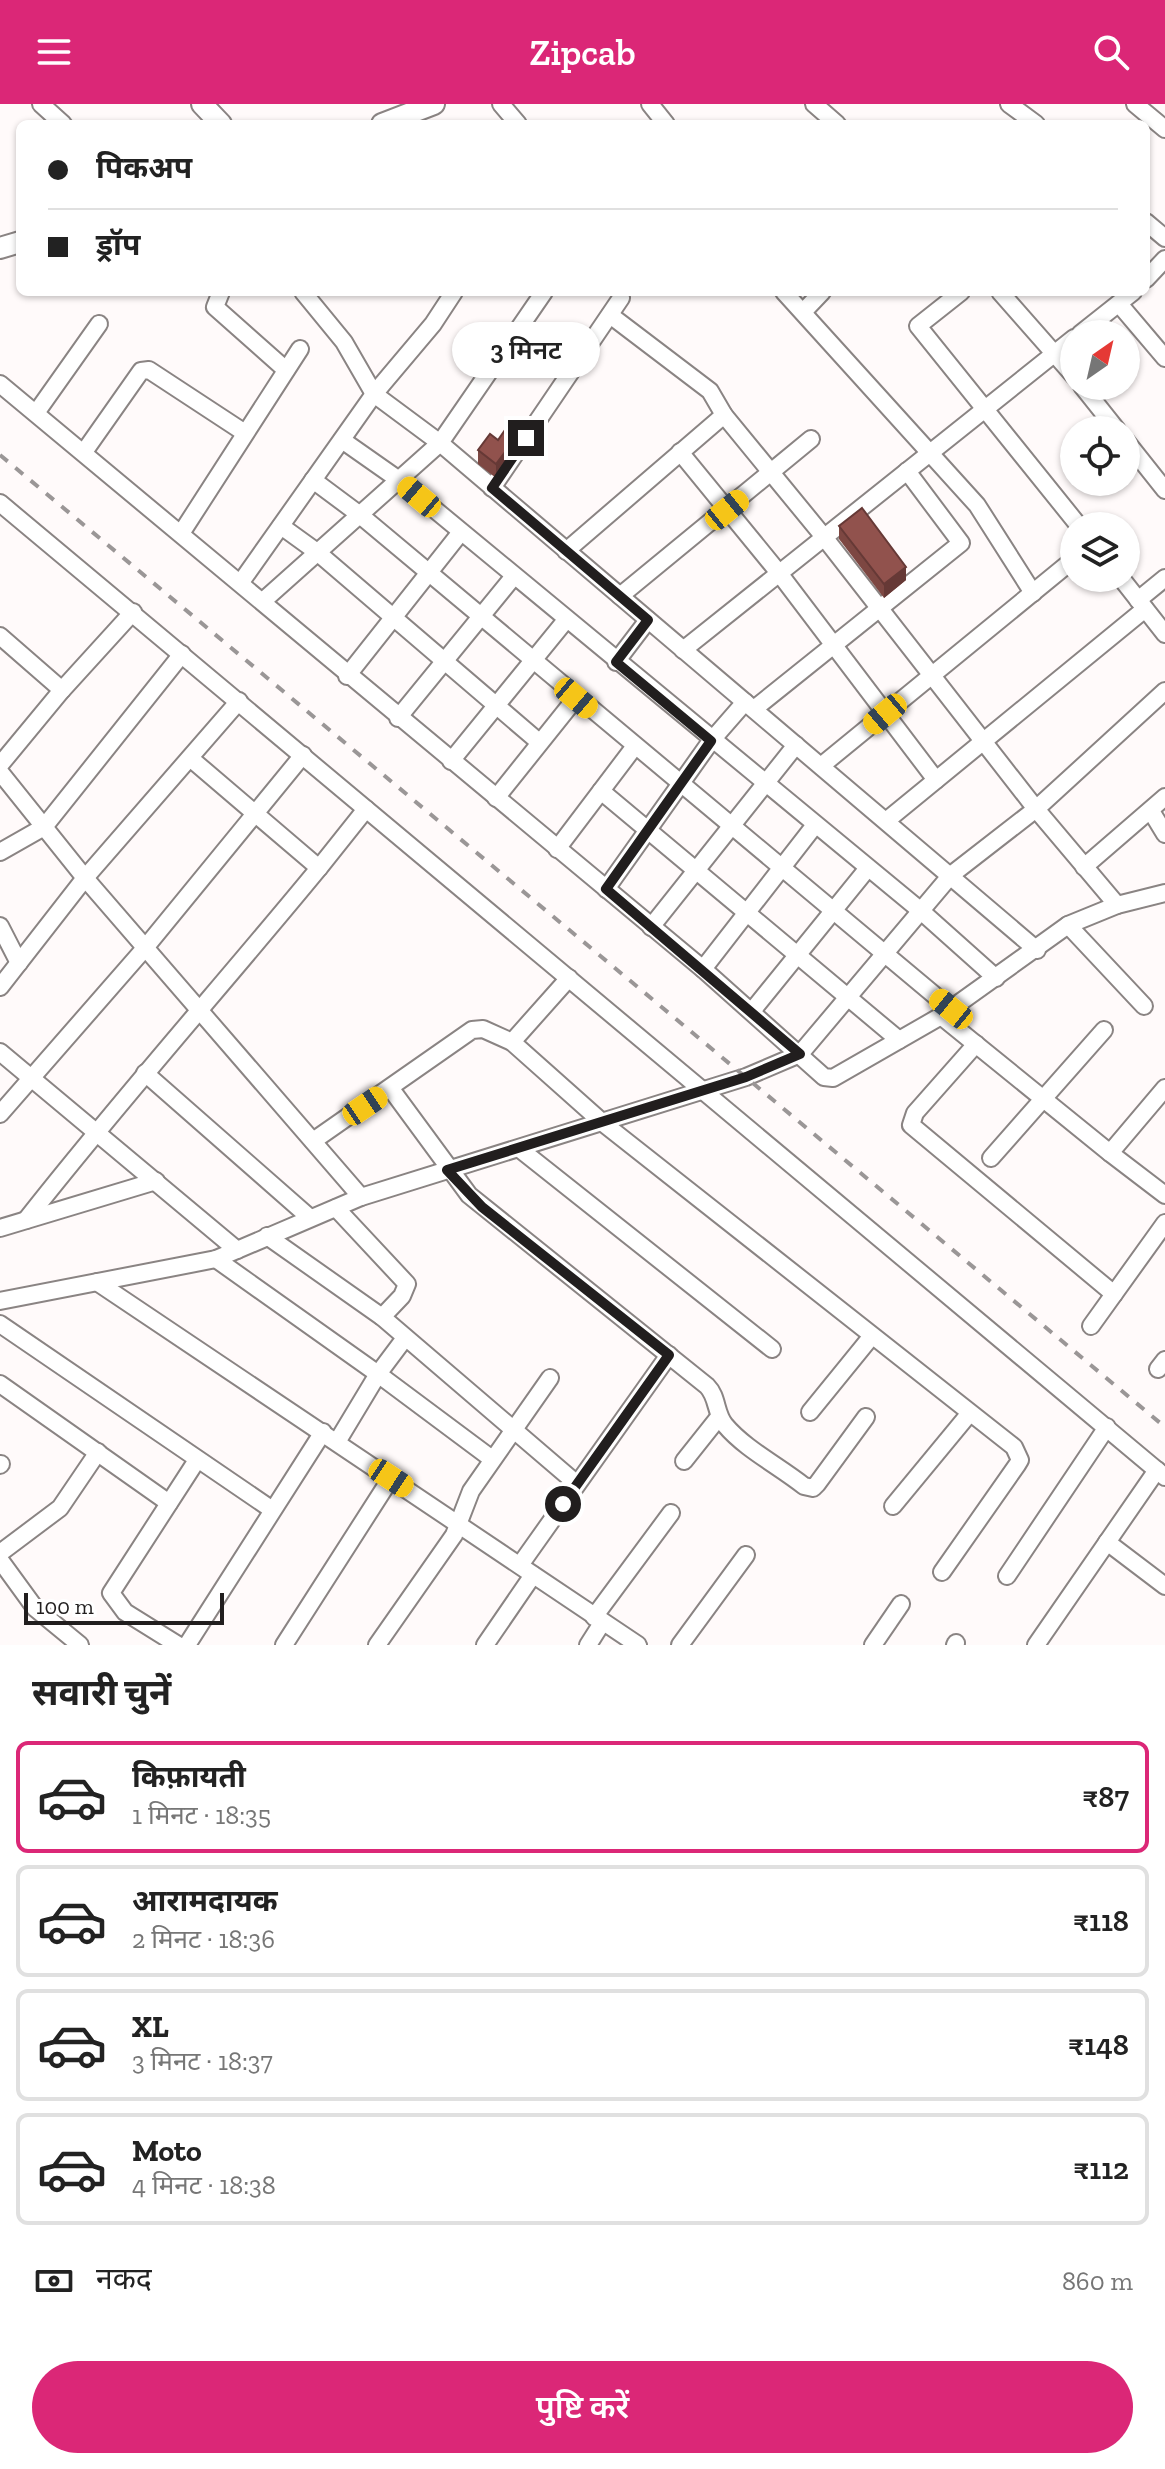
<!DOCTYPE html>
<html lang="hi">
<head>
<meta charset="utf-8">
<style>
  :root { --surface:#fff; --page:#f2f2f2; --text:#222; --muted:#767676; --line:#e0e0e0; --accent:#db2777 }
  body { margin:0; font-family:"Zilla Slab","Noto Sans Devanagari",serif; background:var(--page); color:var(--text); height:100vh; display:flex; flex-direction:column; font-size:30px; white-space:nowrap }
  * { box-sizing:border-box; margin:0 }
  p { font-size:26px; color:var(--muted) }
  .icon { flex:none; width:44px; height:44px; fill:none; stroke:currentColor; stroke-width:2; stroke-linecap:round; stroke-linejoin:round }
  .map { position:relative; height:1541px; overflow:hidden }
  .side { display:flex; flex-direction:column; background:var(--surface); flex:1 }
  .side>* { flex:none }
  .top-card { position:absolute; left:16px; top:16px; width:1134px; height:176px; border-radius:12px; box-shadow:0 2px 6px #0004; display:grid; align-content:center; height:176px; padding:0 32px; background:var(--surface) }
  .needle { width:52px; rotate:34deg }
  .fabs { position:absolute; left:1060px; top:216px; display:grid; gap:16px }
  .fabs a { display:grid; place-items:center; width:80px; height:80px; border-radius:50%; background:var(--surface); box-shadow:0 2px 6px #0004; font-size:40px }
  .scale { position:absolute; left:24px; bottom:20px; width:200px; box-sizing:border-box; padding-left:8px; border:4px solid #211e1e; border-top:0; font-size:22px; line-height:28px; white-space:nowrap; color:#211e1e; -webkit-text-stroke:6px #fff; paint-order:stroke }
  .end { position:absolute; width:36px; height:36px; margin:-18px; border:10px solid #211e1e; background:#fff; box-shadow:0 0 0 4px #fff }
  .from { border-radius:50% }
  .bubble { position:absolute; height:56px; border-radius:28px; background:var(--surface); box-shadow:0 2px 6px #0004; font-size:26px; font-weight:600; line-height:56px; text-align:center }
  .car { position:absolute; width:24px; height:48px; margin:-24px -12px; border-radius:10px; box-shadow:0 0 6px 2px #0007; background:linear-gradient(#f5c518 24%,#345 0 40%,#f5c518 0 76%,#345 0 86%,#f5c518 0) }
  .top-card b { display:flex; align-items:center; gap:28px; height:76px; font-size:30px }
  .top-card b+b { border-top:2px solid var(--line) }
  .top-card i { width:20px; height:20px; background:var(--text) }
  ul { padding:0; list-style:none }
  li { display:flex; align-items:center; gap:24px; height:112px; margin:0 16px 12px; padding:0 16px; border:4px solid var(--line); border-radius:12px }
  li div { flex:1 }
  li b { display:block; font-size:30px }
  li em { font-style:normal; font-weight:600 }
  li.selected { border-color:var(--accent) }
  li>.icon { width:72px; height:72px; stroke-width:1.5 }
  h2 { padding:0 32px; font-size:36px; line-height:96px }
  .pay { display:flex; align-items:center; gap:20px; height:88px; padding:0 32px; font-size:30px }
  .pay p { margin-inline-start:auto }
  .primary-button { display:flex; gap:16px; margin-top:auto; padding:16px 32px }
  .primary-button a { flex:1; height:92px; border-radius:48px; background:var(--accent); color:#fff; font-size:32px; font-weight:600; line-height:92px; text-align:center }
  header { display:flex; justify-content:space-between; align-items:center; height:104px; padding:0 32px; background:var(--accent); color:#fff; font-size:36px; font-weight:600 }
  .map>svg:first-child { display:block }
  .lines { fill:none; stroke-linecap:round; stroke-linejoin:round }
  .minor-casing { stroke:#8a8483; stroke-width:20 }
  .tertiary-casing { stroke:#8a8483; stroke-width:24 }
  .minor { stroke:#fff; stroke-width:16 }
  .tertiary { stroke:#fff; stroke-width:20 }
  .rail { stroke:#9a9696; stroke-width:4; stroke-dasharray:10 10; stroke-linecap:butt }
  .wall { fill:#7d4742 }
  .shaded-wall { fill:#663936 }
  .building { fill:#91524d; stroke:#663936; stroke-width:2 }
  .route { stroke:#211e1e; stroke-width:10 }
</style>
</head>
<body>
<header><svg class="icon" aria-label="menu" viewBox="0 0 24 24"><path d="M4 6h16M4 12h16M4 18h16"/></svg>Zipcab<svg class="icon" aria-label="search" viewBox="0 0 24 24"><circle cx="10" cy="10" r="6"/><path d="M15 15l6 6"/></svg></header>
<div class="map">
<svg width="1165" height="1541" viewBox="0 0 1165 1541">
  <rect width="100%" height="100%" fill="#fffafa"/>
  <g class="lines">
    <defs>
      <g id="minor">
        <polyline points="41,0 63,20"/>
        <polyline points="501,0 518,20"/>
        <polyline points="650,0 666,20"/>
        <polyline points="814,0 837,20"/>
        <polyline points="1009,0 1036,20"/>
        <polyline points="1135,0 1165,25"/>
        <polyline points="1146,118 1165,134"/>
        <polyline points="1146,175 1165,155"/>
        <polyline points="221,188 215,203 286,266"/>
        <polyline points="303,188 344,238 374,290 440,339 1037,846"/>
        <polyline points="784,188 977,401 1033,489"/>
        <polyline points="961,188 918,222 1079,422"/>
        <polyline points="1000,188 1074,272"/>
        <polyline points="1120,201 1165,254"/>
        <polyline points="803,208 822,188"/>
        <polyline points="610,211 710,287 724,311 824,433 1036,705 1117,801"/>
        <polyline points="1080,230 1133,188"/>
        <polyline points="0,280 703,865 824,973 833,974 941,912 1068,821 1117,801 1165,789"/>
        <polyline points="1082,282 1117,326"/>
        <polyline points="36,309 99,220"/>
        <polyline points="342,336 399,376 921,807 996,874"/>
        <polyline points="1126,337 1165,386"/>
        <polyline points="84,348 141,267 149,266 245,329"/>
        <polyline points="680,348 779,469 936,676"/>
        <polyline points="313,376 360,411 951,905"/>
        <polyline points="492,384 621,194"/>
        <polyline points="0,399 1165,1373"/>
        <polyline points="281,422 317,448 539,638"/>
        <polyline points="182,428 300,245"/>
        <polyline points="566,447 724,311"/>
        <polyline points="1121,474 1165,530"/>
        <polyline points="241,478 374,290 433,220 454,188"/>
        <polyline points="620,492 811,335"/>
        <polyline points="1138,496 1165,474"/>
        <polyline points="263,497 440,339 544,188"/>
        <polyline points="0,532 62,586 133,508"/>
        <polyline points="683,546 1074,234"/>
        <polyline points="616,558 648,516"/>
        <polyline points="347,572 461,428"/>
        <polyline points="754,605 961,439 907,367"/>
        <polyline points="398,614 514,472"/>
        <polyline points="190,654 319,764 366,705"/>
        <polyline points="451,657 566,516"/>
        <polyline points="0,661 62,586"/>
        <polyline points="821,662 1074,455"/>
        <polyline points="0,668 85,774 361,1093"/>
        <polyline points="601,687 899,936"/>
        <polyline points="496,694 576,594"/>
        <polyline points="1151,707 1165,730"/>
        <polyline points="886,717 1145,505"/>
        <polyline points="557,745 635,642"/>
        <polyline points="0,748 44,723 182,550"/>
        <polyline points="1084,763 1165,693"/>
        <polyline points="606,785 711,637 745,598"/>
        <polyline points="1068,821 1144,902"/>
        <polyline points="0,822 19,859"/>
        <polyline points="651,823 796,641"/>
        <polyline points="703,865 815,721"/>
        <polyline points="0,883 85,774 239,597"/>
        <polyline points="752,907 868,764"/>
        <polyline points="941,912 1110,1049 1165,984"/>
        <polyline points="512,938 569,874"/>
        <polyline points="976,940 915,1009 911,1021 1114,1190"/>
        <polyline points="0,948 237,1146"/>
        <polyline points="145,969 309,1113"/>
        <path d="M391,985L469,1091L707,1282C718,1293 715,1309 725,1321C745,1345 779,1362 804,1382L813,1384L817,1380L866,1313"/>
        <polyline points="0,1010 145,844 303,651"/>
        <polyline points="313,1037 472,926 483,925 512,938 603,1019 1014,1343 1020,1356 1017,1361 942,1468"/>
        <polyline points="521,1046 772,1245"/>
        <polyline points="1110,1049 1165,1091"/>
        <polyline points="991,1054 1104,926"/>
        <polyline points="336,1104 407,1180 402,1192 382,1213"/>
        <path d="M26,1116C120,996 222,882 319,764"/>
        <polyline points="0,1124 156,1077"/>
        <polyline points="267,1132 382,1213 577,1380"/>
        <polyline points="216,1155 378,1270 337,1338"/>
        <polyline points="97,1178 638,1541"/>
        <polyline points="0,1197 216,1155 361,1093 746,973 800,950 951,771 1036,705 1165,587"/>
        <polyline points="0,1220 271,1405"/>
        <polyline points="1091,1222 1165,1119"/>
        <polyline points="405,1234 378,1270 492,1355"/>
        <polyline points="1158,1265 1165,1256"/>
        <polyline points="0,1280 169,1399"/>
        <polyline points="810,1308 871,1233"/>
        <polyline points="684,1357 719,1313"/>
        <polyline points="0,1361 1,1360"/>
        <polyline points="893,1402 969,1310"/>
        <polyline points="1107,1438 1165,1482"/>
        <polyline points="0,1449 60,1404 98,1348"/>
        <polyline points="0,1456 35,1504 80,1541"/>
        <polyline points="520,1461 669,1251"/>
        <polyline points="1007,1472 1107,1323"/>
        <polyline points="594,1513 671,1409"/>
        <polyline points="178,1541 125,1508 111,1489 197,1356"/>
        <polyline points="187,1541 323,1328"/>
        <polyline points="284,1541 391,1374"/>
        <polyline points="377,1541 454,1431 471,1387 550,1274"/>
        <polyline points="485,1541 533,1471"/>
        <polyline points="588,1541 602,1519"/>
        <polyline points="680,1541 746,1451"/>
        <polyline points="873,1541 901,1500"/>
        <polyline points="955,1541 956,1539"/>
        <polyline points="1036,1541 1157,1366"/>
      </g>
      <g id="tertiary">
        <polyline points="202,0 221,20"/>
        <polyline points="382,20 434,0"/>
        <polyline points="0,144 20,138"/>
      </g>
    </defs>
    <use href="#minor" class="minor-casing"/>
    <use href="#tertiary" class="tertiary-casing"/>
    <use href="#minor" class="minor"/>
    <use href="#tertiary" class="tertiary"/>
    <polyline class="rail" points="0,351 1165,1323"/>
  </g>
  <g class="wall">
    <polygon points="498,336 523,338 496,374 478,360 478,346"/>
    <polygon points="839,422 906,476 884,494 839,435"/>
  </g>
  <g class="shaded-wall">
    <polygon points="523,324 523,338 496,374 496,360"/>
    <polygon points="906,463 906,476 884,494 884,480"/>
  </g>
  <g class="building">
    <polygon points="512,316 523,324 496,360 478,346 490,330 498,336"/>
    <polygon points="862,404 906,463 884,480 839,422"/>
  </g>
  <g class="lines">
    <polyline class="route" points="526,334 492,384 648,516 616,558 711,637 606,785 800,950 746,973 447,1066 482,1103 669,1251 563,1400"/>
  </g>
</svg>
<div class="fabs">
<a><svg class="needle" viewBox="-14 -14 28 28"><path d="M0-13l5 13h-10z" fill="#e53935"/><path d="M0 13l5-13h-10z" fill="#767676"/></svg></a>
<a><svg class="icon" aria-label="locate" viewBox="0 0 24 24"><circle cx="12" cy="12" r="6"/><path d="M12 2v4M12 18v4M2 12h4M18 12h4"/></svg></a>
<a><svg class="icon" aria-label="layers" viewBox="0 0 24 24"><path d="M12 4l9 5-9 5-9-5zM3 14l9 5 9-5"/></svg></a>
</div>
<div class="scale">100 m</div>
<i class="end from" style="left:563px;top:1400px"></i>
<i class="end" style="left:526px;top:334px"></i>
<div class="bubble" style="left:452px;top:218px;width:148px">3 मिनट</div>
<i class="car" style="left:419px;top:393px;rotate:310deg"></i>
<i class="car" style="left:727px;top:406px;rotate:51deg"></i>
<i class="car" style="left:576px;top:594px;rotate:130deg"></i>
<i class="car" style="left:885px;top:610px;rotate:230deg"></i>
<i class="car" style="left:951px;top:905px;rotate:309deg"></i>
<i class="car" style="left:365px;top:1002px;rotate:56deg"></i>
<i class="car" style="left:391px;top:1374px;rotate:123deg"></i>
<div class="top-card">
<b><i class="from"></i>पिकअप</b>
<b><i></i>ड्रॉप</b>
</div>
</div>
<section class="side">
<h2>सवारी चुनें</h2>
<ul>
<li class="selected"><svg class="icon" aria-label="car" viewBox="0 0 24 24"><path d="M5 17H2v-5l4-1 3-4h7l3 4 3 1v5h-3M9 17h6M6 11h13"/><circle cx="7" cy="17" r="2"/><circle cx="17" cy="17" r="2"/></svg><div><b>किफ़ायती</b><p>1 मिनट · 18:35</p></div><em>₹87</em></li>
<li><svg class="icon" aria-label="car" viewBox="0 0 24 24"><path d="M5 17H2v-5l4-1 3-4h7l3 4 3 1v5h-3M9 17h6M6 11h13"/><circle cx="7" cy="17" r="2"/><circle cx="17" cy="17" r="2"/></svg><div><b>आरामदायक</b><p>2 मिनट · 18:36</p></div><em>₹118</em></li>
<li><svg class="icon" aria-label="car" viewBox="0 0 24 24"><path d="M5 17H2v-5l4-1 3-4h7l3 4 3 1v5h-3M9 17h6M6 11h13"/><circle cx="7" cy="17" r="2"/><circle cx="17" cy="17" r="2"/></svg><div><b>XL</b><p>3 मिनट · 18:37</p></div><em>₹148</em></li>
<li><svg class="icon" aria-label="car" viewBox="0 0 24 24"><path d="M5 17H2v-5l4-1 3-4h7l3 4 3 1v5h-3M9 17h6M6 11h13"/><circle cx="7" cy="17" r="2"/><circle cx="17" cy="17" r="2"/></svg><div><b>Moto</b><p>4 मिनट · 18:38</p></div><em>₹112</em></li>
</ul>
<div class="pay"><svg class="icon" aria-label="cash" viewBox="0 0 24 24"><path d="M3 7h18v10H3z"/><circle cx="12" cy="12" r="2"/></svg>नकद<p>860 m</p></div>
<div class="primary-button"><a>पुष्टि करें</a></div>
</section>
</body>
</html>
